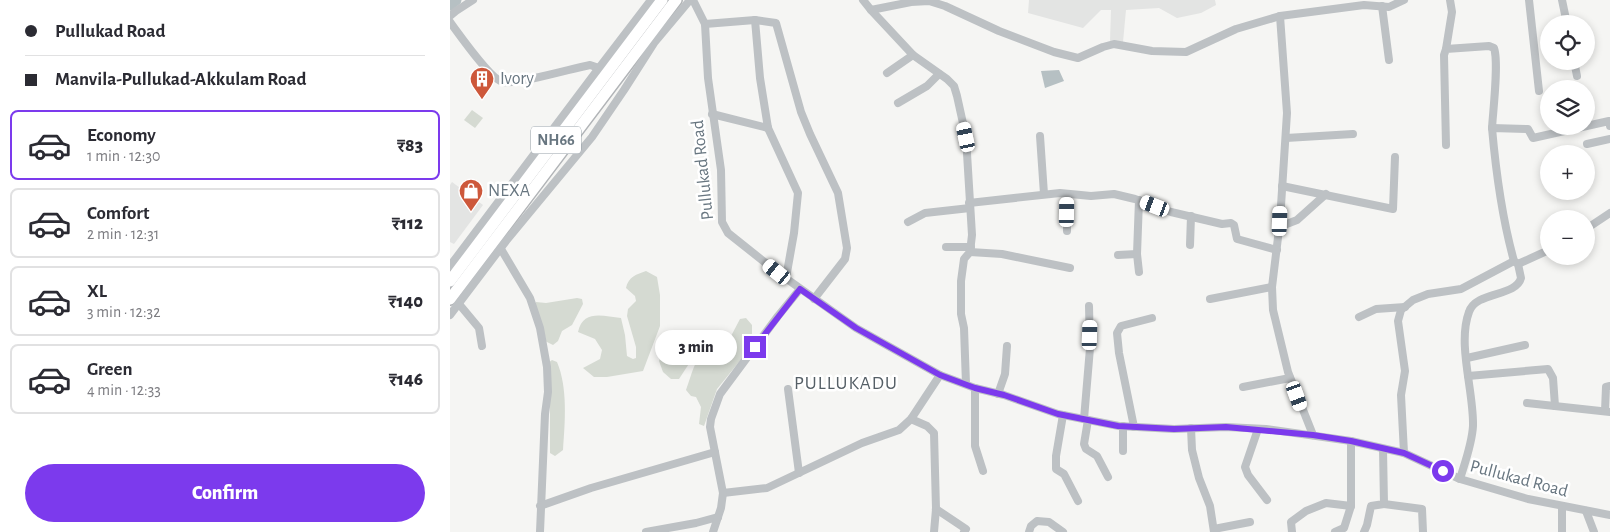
<!DOCTYPE html>
<html lang="en">
<head>
<meta charset="utf-8">
<style>
  :root { --surface:#fff; --page:#f2f2f3; --text:#2b2b33; --muted:#7c7c81; --line:#e1e1e2; --accent:#7c3aed }
  body { margin:0; font-family:"Alegreya Sans",sans-serif; background:var(--page); color:var(--text); height:100vh; display:flex; flex-direction:column; font-size:19px; white-space:nowrap }
  * { box-sizing:border-box; margin:0 }
  p { font-size:16px; color:var(--muted) }
  .icon { flex:none; width:28px; height:28px; fill:none; stroke:currentColor; stroke-width:2; stroke-linecap:round; stroke-linejoin:round }
  .map { position:relative; flex:1; overflow:hidden }
  .drawer { display:flex; flex-direction:column; background:var(--surface); width:450px }
  .drawer>* { flex:none }
  .top-card { display:grid; align-content:center; height:110px; padding:0 25px; background:var(--surface) }
  .buttons { position:absolute; left:1090px; top:15px; display:grid; gap:10px }
  .buttons a { display:grid; place-items:center; width:55px; height:55px; border-radius:50%; background:var(--surface); box-shadow:0 2px 8px #0003; font-size:25px }
  .end { position:absolute; width:22px; height:22px; margin:-11px; border:6px solid #7c3aed; background:#fff; box-shadow:0 0 0 2px #fff }
  .from { border-radius:50% }
  .bubble { position:absolute; height:35px; border-radius:18px; background:var(--surface); box-shadow:0 2px 8px #0003; font-size:16px; font-weight:800; line-height:35px; text-align:center }
  .car { position:absolute; width:15px; height:30px; margin:-15px -8px; border-radius:6px; box-shadow:0 0 4px 1px #0007; background:linear-gradient(#fff 24%,#345 0 40%,#fff 0 76%,#345 0 86%,#fff 0) }
  .top-card b { display:flex; align-items:center; gap:18px; height:48px; font-size:19px }
  .top-card b+b { border-top:1px solid var(--line) }
  .top-card i { width:12px; height:12px; background:var(--text) }
  ul { padding:0; list-style:none }
  li { display:flex; align-items:center; gap:15px; height:70px; margin:0 10px 8px; padding:0 15px; border:2px solid var(--line); border-radius:8px }
  li div { flex:1 }
  li b { display:block; font-size:19px }
  li em { font-style:normal; font-weight:800 }
  li.current { border-color:var(--accent) }
  li>.icon { width:45px; height:45px; stroke-width:1.5 }
  .primary-button { display:flex; gap:10px; margin-top:auto; padding:10px 25px }
  .primary-button a { flex:1; height:58px; border-radius:30px; background:var(--accent); color:#fff; font-size:20px; font-weight:800; line-height:58px; text-align:center }
  main { display:flex; flex:1; min-height:0 }
  .map>svg:first-child { display:block }
  .built { fill:#e3e4e3 }
  .green { fill:#d5dad2 }
  .water { fill:#b6c0c3 }
  .lines { fill:none; stroke-linecap:round; stroke-linejoin:round }
  .river { stroke:#b6c0c3; stroke-width:11 }
  .highway-casing { stroke:#b1b4b7; stroke-width:14 }
  .minor { stroke:#bdc1c4; stroke-width:8 }
  .highway { stroke:#fff; stroke-width:11 }
  .route { stroke:#7c3aed; stroke-width:6 }
  .labels { text-anchor:middle; dominant-baseline:central; stroke-width:5; stroke-linejoin:round; paint-order:stroke }
  .shield { fill:#fff; stroke:#959fa6; stroke-width:1 }
  .shield-label { font-size:16px; font-weight:bold; fill:#687680 }
  .poi-label { font-size:18px; fill:#687680; stroke:#fff; text-anchor:start }
  .street-label { font-size:18px; fill:#687680; stroke:#fff }
  .neighbourhood-label { font-size:19px; letter-spacing:1px; fill:#555f66; stroke:#fff }
</style>
</head>
<body>
<main>
<section class="drawer">
<div class="top-card">
<b><i class="from"></i>Pullukad Road</b>
<b><i></i>Manvila-Pullukad-Akkulam Road</b>
</div>
<ul>
<li class="current"><svg class="icon" aria-label="car" viewBox="0 0 24 24"><path d="M5 17H2v-5l4-1 3-4h7l3 4 3 1v5h-3M9 17h6M6 11h13"/><circle cx="7" cy="17" r="2"/><circle cx="17" cy="17" r="2"/></svg><div><b>Economy</b><p>1 min · 12:30</p></div><em>₹83</em></li>
<li><svg class="icon" aria-label="car" viewBox="0 0 24 24"><path d="M5 17H2v-5l4-1 3-4h7l3 4 3 1v5h-3M9 17h6M6 11h13"/><circle cx="7" cy="17" r="2"/><circle cx="17" cy="17" r="2"/></svg><div><b>Comfort</b><p>2 min · 12:31</p></div><em>₹112</em></li>
<li><svg class="icon" aria-label="car" viewBox="0 0 24 24"><path d="M5 17H2v-5l4-1 3-4h7l3 4 3 1v5h-3M9 17h6M6 11h13"/><circle cx="7" cy="17" r="2"/><circle cx="17" cy="17" r="2"/></svg><div><b>XL</b><p>3 min · 12:32</p></div><em>₹140</em></li>
<li><svg class="icon" aria-label="car" viewBox="0 0 24 24"><path d="M5 17H2v-5l4-1 3-4h7l3 4 3 1v5h-3M9 17h6M6 11h13"/><circle cx="7" cy="17" r="2"/><circle cx="17" cy="17" r="2"/></svg><div><b>Green</b><p>4 min · 12:33</p></div><em>₹146</em></li>
</ul>
<div class="primary-button"><a>Confirm</a></div>
</section>
<div class="map">
<svg width="1160" height="532" viewBox="0 0 1160 532">
  <rect width="100%" height="100%" fill="#f5f5f3"/>
  <g class="built">
    <polygon points="579,0 765,0 766,5 751,13 727,18 709,8 676,10 673,42 660,41 661,10 651,10 633,28 578,13"/>
    <polygon points="2,182 33,205 4,244 0,242 0,185"/>
  </g>
  <g class="green">
    <polygon points="22,110 33,118 25,128 14,120"/>
    <path d="M196,271L207,277L210,295V326L193,371L157,377H144L133,368L150,359L152,350L145,339L128,332C133,309 153,316 171,318L175,335L177,356L183,359L186,358V347L177,316L178,309L186,301L185,296L176,288C178,277 187,274 196,271Z"/>
    <polygon points="127,298 132,299 133,304 122,325 112,331 108,341 103,345 95,341 84,307 86,302 96,303"/>
    <path d="M296,318L302,325V338L293,357L267,389L254,426L249,424L251,407L246,397L241,396L236,390C241,376 245,358 256,348H278L280,338L290,319Z"/>
    <polygon points="224,336 235,339 246,347 244,356 229,379 221,379 213,372 209,361 216,342"/>
    <path d="M102,360L107,362C118,388 115,422 113,450L105,456L100,453V385L98,363Z"/>
  </g>
  <polygon class="water" points="609,70 614,81 595,88 591,71"/>
  <g class="lines">
    <polyline class="river" points="0,5 6,0"/>
    <defs>
      <g id="highway">
        <polyline points="0,281 212,0"/>
        <polyline points="0,299 226,0"/>
      </g>
    </defs>
    <use href="#highway" class="highway-casing"/>
    <g class="minor">
      <polyline points="243,0 255,24 258,78 271,170 272,222 278,233 327,272 406,328 490,375 525,388 554,395 608,414 669,426 724,429 776,427 816,429 901,441 954,453 1010,479 1078,499 1160,515"/>
      <polyline points="413,0 421,10 461,2 479,1 495,6 549,31 604,52 628,58 653,47 664,44 702,51 736,52 786,29 830,16 914,5 939,7 954,0"/>
      <polyline points="1079,0 1089,91"/>
      <polyline points="1112,0 1117,24"/>
      <polyline points="932,6 939,60"/>
      <polyline points="421,10 463,55 497,79 504,86 507,96 516,137 522,235 520,252 514,259 511,281 511,314 514,328 516,384"/>
      <polyline points="0,16 6,11 23,0"/>
      <polyline points="830,16 837,113 830,221 822,287 823,310 838,372 863,435"/>
      <polyline points="305,20 310,78 318,128 348,193 344,233 336,278"/>
      <path d="M0,22C9,34 41,80 53,82C66,85 124,68 140,65L149,68"/>
      <polyline points="255,24 305,20 326,23 351,112 360,134 388,193 397,248 395,259 364,299"/>
      <polyline points="996,49 1002,12 1000,0"/>
      <polyline points="1124,61 1127,76"/>
      <polyline points="437,73 463,55"/>
      <polyline points="448,103 477,86 489,74"/>
      <polyline points="262,114 318,128"/>
      <polyline points="590,136 594,194"/>
      <polyline points="836,138 903,134"/>
      <polyline points="1137,144 1160,139"/>
      <path d="M996,145L994,55L996,49L1039,46L1044,48C1049,62 1043,111 1042,128"/>
      <polyline points="832,186 943,209 945,157"/>
      <polyline points="519,203 610,193 641,196 664,194 685,199 721,212 772,224 781,223 784,225 787,239 827,250"/>
      <polyline points="458,222 475,213 520,208"/>
      <polyline points="829,227 847,220 876,194"/>
      <polyline points="1136,229 1160,213"/>
      <polyline points="617,231 617,194"/>
      <polyline points="740,245 741,216"/>
      <polyline points="496,247 521,247"/>
      <polyline points="51,249 80,298 90,328 97,367 98,392 95,414 90,532"/>
      <polyline points="520,252 552,254 620,268"/>
      <polyline points="668,255 687,254"/>
      <polyline points="1068,264 1099,250"/>
      <polyline points="0,266 149,68 201,0"/>
      <polyline points="689,272 687,254 689,200"/>
      <polyline points="760,299 822,287"/>
      <polyline points="9,304 29,328 32,346"/>
      <polyline points="0,315 56,241 142,137 174,90 204,43 240,0"/>
      <polyline points="909,317 926,309 955,307"/>
      <polyline points="1017,358 1075,345"/>
      <polyline points="1018,376 1098,369 1103,378 1105,406"/>
      <polyline points="793,387 840,378"/>
      <polyline points="525,388 525,446 533,471"/>
      <polyline points="338,389 349,473"/>
      <polyline points="548,394 555,374 557,346"/>
      <polyline points="1077,403 1160,412"/>
      <polyline points="1155,411 1156,387 1160,386"/>
      <polyline points="613,415 606,456 606,469 614,474 628,501"/>
      <polyline points="461,419 477,426 484,433 486,509 484,532"/>
      <polyline points="634,419 640,348 639,306"/>
      <polyline points="638,420 634,444 636,449 647,456 658,477"/>
      <polyline points="673,426 673,451"/>
      <polyline points="684,427 669,353 667,333 671,326 702,318"/>
      <polyline points="741,428 742,450 749,478 760,506 764,532"/>
      <polyline points="808,429 795,467 798,475 817,500"/>
      <polyline points="954,453 951,395 955,371 948,321 951,310 963,300 978,294 1011,289 1064,261"/>
      <path d="M1010,479C1015,462 1022,444 1023,426C1024,392 1007,344 1019,312C1026,291 1066,297 1071,278L1068,264L1064,261C1052,218 1046,173 1042,128L1078,129L1083,138L1159,121L1160,126"/>
      <polyline points="273,493 317,488 412,443 449,430 461,419 490,375"/>
      <polyline points="934,504 972,509 973,532"/>
      <polyline points="90,506 141,488 265,452"/>
      <polyline points="901,506 901,441"/>
      <polyline points="1112,507 1112,532"/>
      <polyline points="486,509 516,529 514,532"/>
      <polyline points="1136,511 1144,532"/>
      <polyline points="764,529 800,522"/>
      <polyline points="196,532 246,523 268,517"/>
      <polyline points="263,532 271,508 273,493 260,427 261,419 270,394 328,316 350,289"/>
      <polyline points="579,532 581,526 587,521 599,522 613,532"/>
      <polyline points="842,532 841,522 856,511 876,503 901,506 894,528 885,532"/>
      <polyline points="914,532 917,525 921,506 934,504 933,449"/>
    </g>
    <use href="#highway" class="highway"/>
  </g>
  <g class="lines">
    <polyline class="route" points="305,347 350,289 406,328 490,375 525,388 554,395 608,414 668,426 724,429 776,427 863,435 901,441 954,453 993,471"/>
  </g>
  <defs>
    <symbol id="building-pin" viewBox="-11 -11 22 30"><path d="M0 17L-7.5 6A9.5 9.5 0 1 1 7.5 6Z" fill="#cd583b" stroke="#fff"/><path d="M-4-6H4V6H1V3H-1V6H-4ZM-2.5-4.3h1.7v1.8h-1.7ZM.8-4.3h1.7v1.8H.8ZM-2.5-1h1.7V.8h-1.7ZM.8-1h1.7V.8H.8Z" fill="#fff"/></symbol>
    <symbol id="shop-pin" viewBox="-11 -11 22 30"><path d="M0 17L-7.5 6A9.5 9.5 0 1 1 7.5 6Z" fill="#cd583b" stroke="#fff"/><path d="M-5-2.5h2.3a2.7 3.5 0 0 1 5.4 0H5L5.5 6h-11ZM-1.5-2.5h3a1.5 2.3 0 0 0-3 0Z" fill="#fff"/></symbol>
  </defs>
  <g fill-rule="evenodd">
    <use href="#building-pin" x="18" y="65" width="28" height="38"/>
    <use href="#shop-pin" x="7" y="177" width="28" height="38"/>
  </g>
  <g class="labels">
    <rect class="shield" x="81" y="126.5" width="50" height="27" rx="4"/>
    <g class="shield-label">
      <text x="106" y="140">NH66</text>
    </g>
    <g class="poi-label">
      <text x="50" y="79">Ivory</text>
      <text x="38" y="191">NEXA</text>
    </g>
    <g class="street-label">
      <text transform="translate(253 170) rotate(-96)">Pullukad Road</text>
      <text transform="translate(1069 479) rotate(15)">Pullukad Road</text>
    </g>
    <g class="neighbourhood-label">
      <text x="396" y="383">PULLUKADU</text>
    </g>
  </g>
</svg>
<div class="buttons">
<a><svg class="icon" aria-label="locate" viewBox="0 0 24 24"><circle cx="12" cy="12" r="6"/><path d="M12 2v4M12 18v4M2 12h4M18 12h4"/></svg></a>
<a><svg class="icon" aria-label="layers" viewBox="0 0 24 24"><path d="M12 4l9 5-9 5-9-5zM3 14l9 5 9-5"/></svg></a>
<a>+</a>
<a>−</a>
</div>
<i class="end from" style="left:993px;top:471px"></i>
<i class="end" style="left:305px;top:347px"></i>
<div class="bubble" style="left:205px;top:330px;width:82px">3 min</div>
<i class="car" style="left:516px;top:137px;rotate:348deg"></i>
<i class="car" style="left:705px;top:206px;rotate:291deg"></i>
<i class="car" style="left:617px;top:212px;rotate:1deg"></i>
<i class="car" style="left:830px;top:221px;rotate:2deg"></i>
<i class="car" style="left:327px;top:272px;rotate:309deg"></i>
<i class="car" style="left:640px;top:335px;rotate:2deg"></i>
<i class="car" style="left:847px;top:396px;rotate:160deg"></i>
</div>
</main>
</body>
</html>
